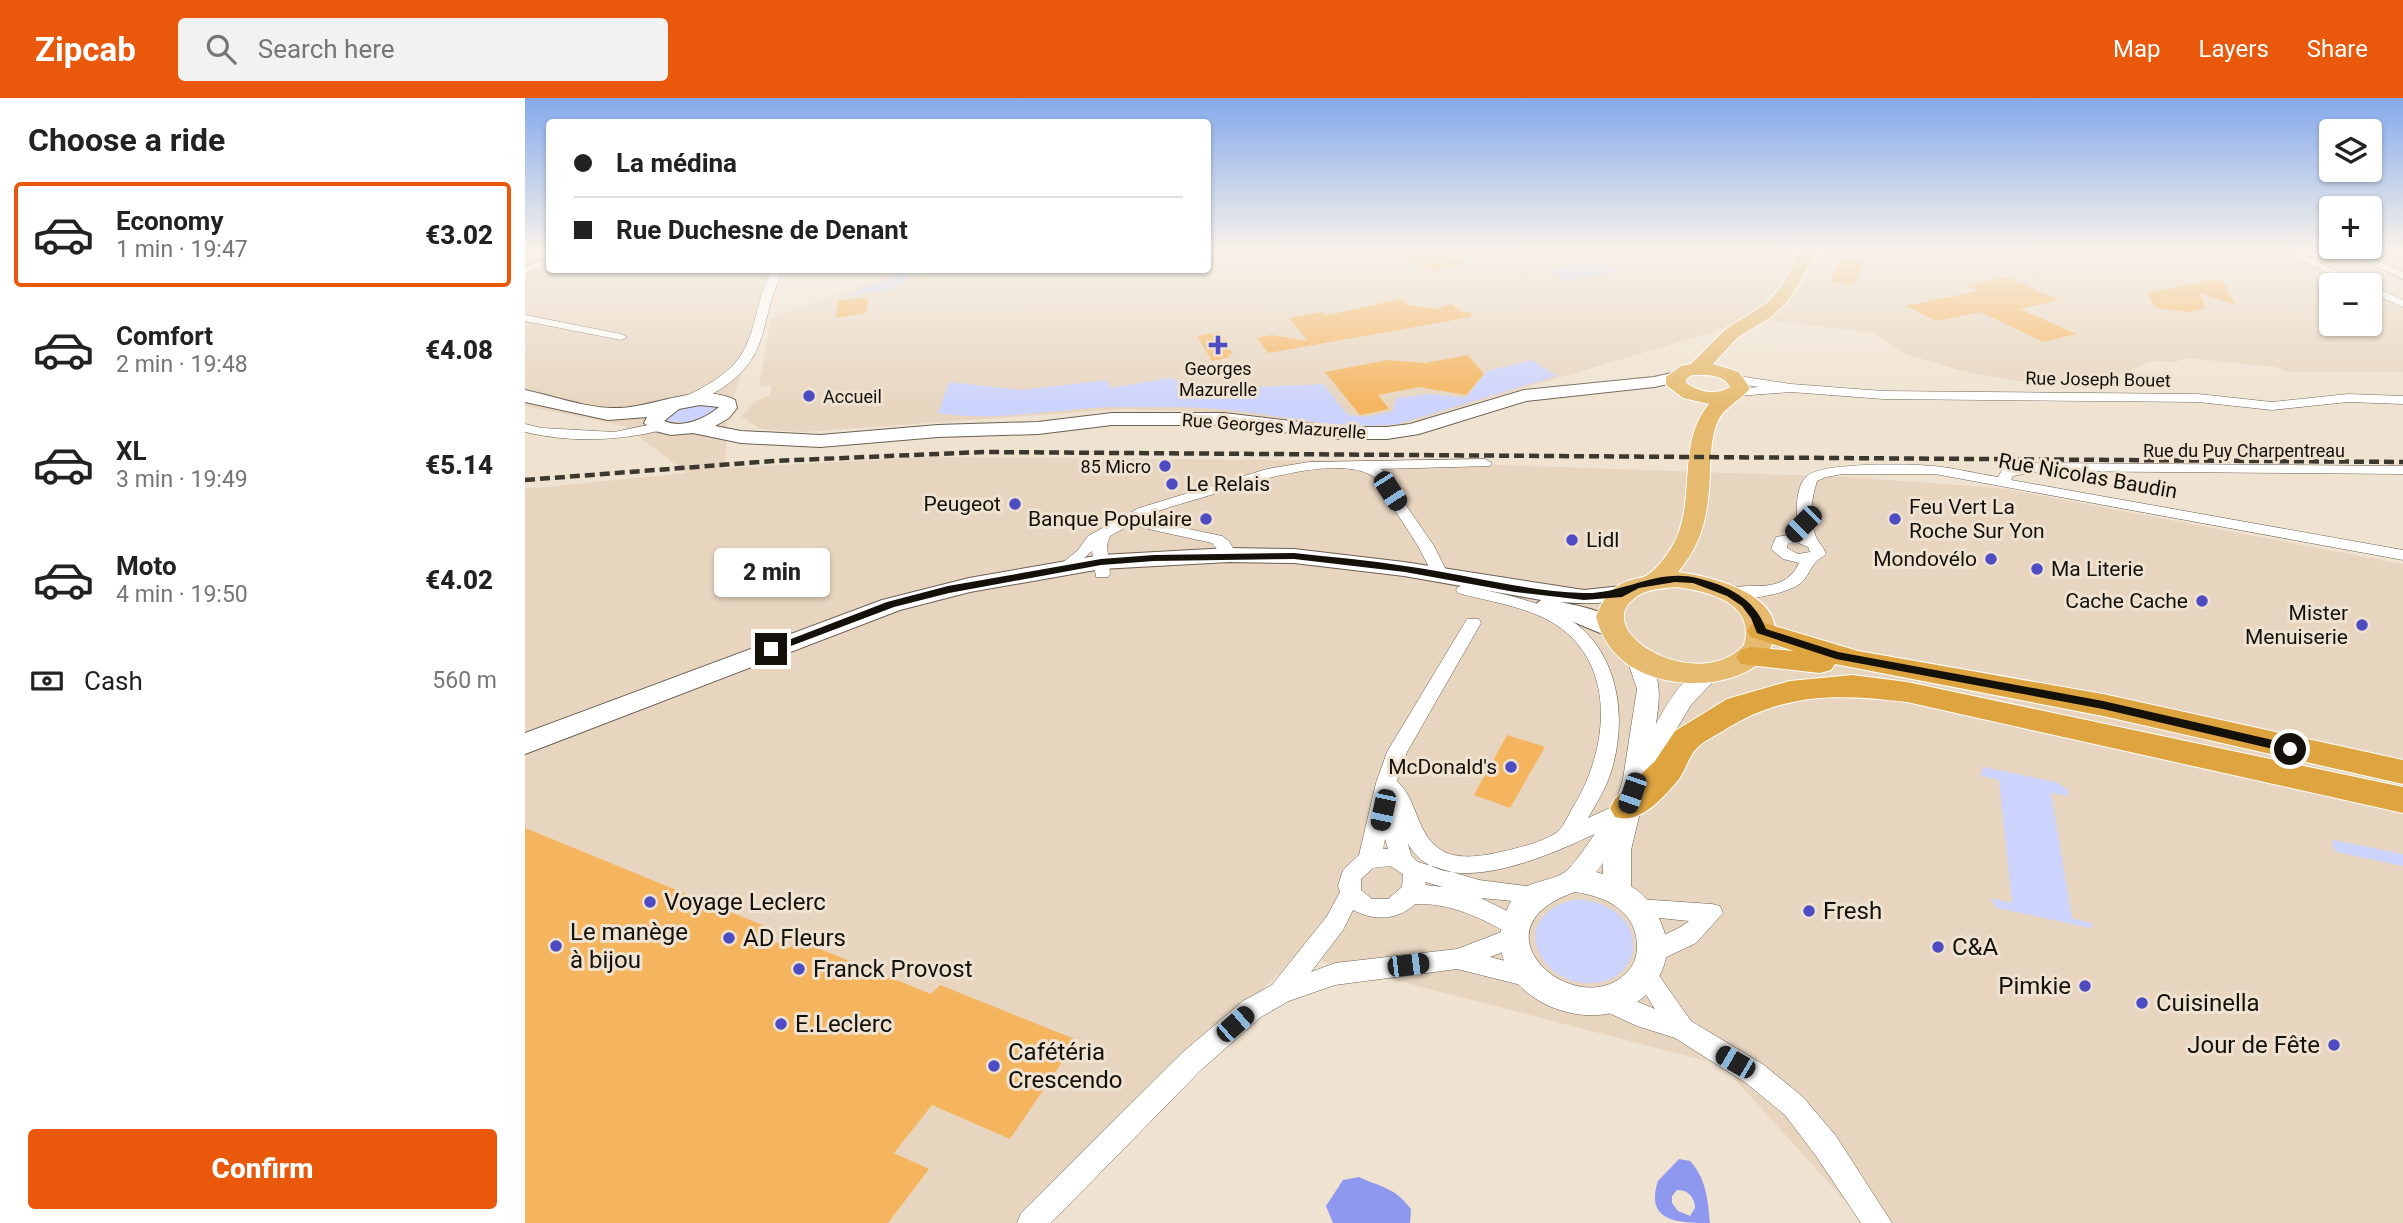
<!DOCTYPE html>
<html lang="en">
<head>
<meta charset="utf-8">
<style>
  :root { --surface:#fff; --page:#f2f2f2; --text:#222; --muted:#767676; --line:#e0e0e0; --accent:#ea580c }
  body { margin:0; font-family:Roboto,sans-serif; background:var(--page); color:var(--text); height:100vh; display:flex; flex-direction:column; font-size:26px; white-space:nowrap }
  * { box-sizing:border-box; margin:0 }
  p { font-size:23px; color:var(--muted) }
  .icon { flex:none; width:38px; height:38px; fill:none; stroke:currentColor; stroke-width:2; stroke-linecap:round; stroke-linejoin:round }
  .map { position:relative; flex:1; overflow:hidden }
  .drawer { display:flex; flex-direction:column; background:var(--surface); width:525px }
  .drawer>* { flex:none }
  .guide { position:absolute; left:21px; top:21px; width:665px; height:154px; border-radius:7px; box-shadow:0 2px 5px #0004; display:grid; align-content:center; height:154px; padding:0 28px; background:var(--surface) }
  .controls { position:absolute; left:1794px; top:21px; display:grid; gap:14px }
  .controls a { display:grid; place-items:center; width:63px; height:63px; border-radius:7px; background:var(--surface); box-shadow:0 2px 5px #0004; font-size:35px }
  .end { position:absolute; width:32px; height:32px; margin:-16px; border:9px solid #14100a; background:#fff; box-shadow:0 0 0 4px #fff }
  .from { border-radius:50% }
  .bubble { position:absolute; height:49px; border-radius:7px; background:var(--surface); box-shadow:0 2px 5px #0004; font-size:23px; font-weight:800; line-height:49px; text-align:center }
  .car { position:absolute; width:21px; height:42px; margin:-21px -10px; border-radius:9px; box-shadow:0 0 5px 2px #0007; background:linear-gradient(#222 24%,#8ab4d8 0 40%,#222 0 76%,#8ab4d8 0 86%,#222 0) }
  .guide b { display:flex; align-items:center; gap:24px; height:66px; font-size:26px }
  .guide b+b { border-top:2px solid var(--line) }
  .guide i { width:18px; height:18px; background:var(--text) }
  ul { padding:0; list-style:none }
  li { display:flex; align-items:center; gap:21px; height:105px; margin:0 14px 10px; padding:0 14px; border:4px solid transparent; border-radius:7px }
  li div { flex:1 }
  li b { display:block; font-size:26px }
  li em { font-style:normal; font-weight:800 }
  li.current { border-color:var(--accent) }
  li>.icon { width:63px; height:63px; stroke-width:1.5 }
  h2 { padding:0 28px; font-size:32px; line-height:84px }
  .pay { display:flex; align-items:center; gap:18px; height:77px; padding:0 28px; font-size:26px }
  .pay p { margin-inline-start:auto }
  .cta { display:flex; gap:14px; margin-top:auto; padding:14px 28px }
  .cta a { flex:1; height:80px; border-radius:7px; background:var(--accent); color:#fff; font-size:28px; font-weight:800; line-height:80px; text-align:center }
  header { display:flex; align-items:center; gap:42px; box-sizing:border-box; height:98px; padding:0 35px; background:var(--accent); color:#fff }
  header strong { font-size:33px }
  nav { display:flex; gap:38px; margin-inline-start:auto; font-size:24px }
  .search { width:490px; height:63px; background:var(--page); display:flex; align-items:center; gap:18px; box-sizing:border-box; padding:0 24px; border-radius:7px; color:var(--muted); font-size:26px }
  main { display:flex; flex:1; min-height:0 }
  .map>svg:first-child { display:block }
  .built { fill:#e7d5bf }
  .green { fill:#ccd3fd }
  .water { fill:#8e98ef; fill-rule:evenodd }
  .building { fill:#f5b55e }
  .lines { fill:none; stroke-linecap:round; stroke-linejoin:round }
  .minor-casing { stroke:#6c6052; stroke-width:1 }
  .tertiary-casing { stroke:#6c6052; stroke-width:1 }
  .secondary-casing { stroke:#6c6052; stroke-width:2 }
  .primary-casing { stroke:#fff; stroke-width:2 }
  .trunk-casing { stroke:#fff; stroke-width:2 }
  .minor { fill:#fff; fill-rule:evenodd }
  .tertiary { fill:#fff; fill-rule:evenodd }
  .secondary { fill:#fff; fill-rule:evenodd }
  .primary { fill:#e6bb70; fill-rule:evenodd }
  .trunk { fill:#dea440; fill-rule:evenodd }
  .rail { stroke:#3c372f; stroke-width:4.5; stroke-dasharray:10 5; stroke-linecap:butt }
  .route { fill:#14100a }
  .poi-dot { fill:#4d4cc2; stroke:#efe2d1; stroke-width:2.5 }
  .labels { text-anchor:middle; dominant-baseline:central; stroke-width:6; stroke-linejoin:round; paint-order:stroke }
  .far-poi-label { font-size:18px; fill:#14100a; stroke:#efe2d1 }
  .far-street-label { font-size:18px; fill:#14100a; stroke:#efe2d1 }
  .street-label { font-size:21px; fill:#14100a; stroke:#efe2d1 }
  .poi-label { font-size:21px; fill:#14100a; stroke:#efe2d1; text-anchor:end }
  .near-poi-label { font-size:24px; fill:#14100a; stroke:#efe2d1; text-anchor:start }
</style>
</head>
<body>
<header>
<strong>Zipcab</strong>
<div class="search"><svg class="icon" aria-label="search" viewBox="0 0 24 24"><circle cx="10" cy="10" r="6"/><path d="M15 15l6 6"/></svg>Search here</div>
<nav><a>Map</a><a>Layers</a><a>Share</a></nav>
</header>
<main>
<section class="drawer">
<h2>Choose a ride</h2>
<ul>
<li class="current"><svg class="icon" aria-label="car" viewBox="0 0 24 24"><path d="M5 17H2v-5l4-1 3-4h7l3 4 3 1v5h-3M9 17h6M6 11h13"/><circle cx="7" cy="17" r="2"/><circle cx="17" cy="17" r="2"/></svg><div><b>Economy</b><p>1 min · 19:47</p></div><em>€3.02</em></li>
<li><svg class="icon" aria-label="car" viewBox="0 0 24 24"><path d="M5 17H2v-5l4-1 3-4h7l3 4 3 1v5h-3M9 17h6M6 11h13"/><circle cx="7" cy="17" r="2"/><circle cx="17" cy="17" r="2"/></svg><div><b>Comfort</b><p>2 min · 19:48</p></div><em>€4.08</em></li>
<li><svg class="icon" aria-label="car" viewBox="0 0 24 24"><path d="M5 17H2v-5l4-1 3-4h7l3 4 3 1v5h-3M9 17h6M6 11h13"/><circle cx="7" cy="17" r="2"/><circle cx="17" cy="17" r="2"/></svg><div><b>XL</b><p>3 min · 19:49</p></div><em>€5.14</em></li>
<li><svg class="icon" aria-label="car" viewBox="0 0 24 24"><path d="M5 17H2v-5l4-1 3-4h7l3 4 3 1v5h-3M9 17h6M6 11h13"/><circle cx="7" cy="17" r="2"/><circle cx="17" cy="17" r="2"/></svg><div><b>Moto</b><p>4 min · 19:50</p></div><em>€4.02</em></li>
</ul>
<div class="pay"><svg class="icon" aria-label="cash" viewBox="0 0 24 24"><path d="M3 7h18v10H3z"/><circle cx="12" cy="12" r="2"/></svg>Cash<p>560 m</p></div>
<div class="cta"><a>Confirm</a></div>
</section>
<div class="map">
<svg width="1878" height="1125" viewBox="0 0 1878 1125">
  <rect width="100%" height="100%" fill="#efe2d1"/>
  <g class="built">
    <polygon points="683,152 1275,152 1259,181 1240,204 1217,222 1191,233 872,328 821,330 698,314 598,311 278,334 235,331 216,318 231,303 245,297 247,287 234,289 246,220 381,172 682,172"/>
    <polygon points="1295,152 1749,152 1828,187 1806,187 1806,226 1844,226 1845,194 1878,209 1878,274 1764,274 1750,269 1661,260 1650,264 1627,263 1599,275 1558,281 1493,283 1437,273 1381,256 1349,235 1241,222 1263,204 1279,184"/>
    <polygon points="24,160 24,172 248,172 202,322 200,370 405,359 859,363 1322,379 1475,390 1878,466 1878,1125 1340,1125 1197,967 774,857 490,1125 0,1125 0,391 162,375 100,328 0,308 0,170"/>
  </g>
  <g class="green">
    <polygon points="1076,163 1093,174 1039,183 1023,171"/>
    <polygon points="384,172 397,172 367,191 320,198"/>
    <path d="M1007,262L1032,278L873,326C816,332 760,318 704,312C671,308 636,309 603,309C539,308 477,325 413,315L424,284L496,292L582,282L585,290L645,280L684,291L798,286L823,317L842,319L868,313L871,300L905,296L941,300L962,273Z"/>
    <polygon points="171,306 187,307 190,310 188,314 163,325 140,323 140,319 151,311"/>
    <polygon points="1458,669 1531,684 1543,692 1544,698 1526,695 1547,820 1568,826 1565,830 1472,810 1465,800 1487,805 1474,682 1456,678"/>
    <polygon points="1808,742 1878,756 1878,768 1811,754 1807,746"/>
    <path d="M1053,801C1136,809 1118,901 1048,883C1032,879 1019,867 1013,852C1002,823 1028,805 1053,801Z"/>
  </g>
  <g class="water">
    <path d="M1154,1061L1165,1063C1181,1080 1183,1102 1185,1125C1156,1125 1119,1125 1133,1083ZM1152,1092C1163,1091 1170,1100 1170,1110L1165,1118L1153,1113L1147,1105V1098Z"/>
    <path d="M834,1079C858,1090 869,1089 886,1111L885,1125H808L801,1108L818,1082Z"/>
  </g>
  <g class="building">
    <polygon points="876,152 921,152 937,165 915,170 911,174 907,170 899,171"/>
    <polygon points="1315,162 1337,165 1329,187 1305,183"/>
    <polygon points="1482,179 1534,202 1495,211 1551,236 1519,244 1455,214 1411,223 1381,208 1453,193 1441,187"/>
    <polygon points="1687,182 1699,184 1710,207 1674,195 1681,210 1662,214 1631,210 1622,195"/>
    <polygon points="343,199 341,215 311,220 313,203"/>
    <polygon points="876,201 883,207 911,211 927,206 936,214 946,215 946,219 743,255 732,240 747,237 783,243 764,220 797,214 800,217 808,216"/>
    <polygon points="695,234 708,256 703,257 705,259 687,263 672,238"/>
    <polygon points="943,257 959,276 941,297 894,289 853,297 864,311 835,317 800,274 863,262 900,265"/>
    <polygon points="982,637 1020,649 985,710 949,697"/>
    <polygon points="0,730 242,829 233,837 264,850 273,842 406,896 415,887 552,942 485,1041 407,1007 369,1055 404,1071 363,1125 0,1125"/>
  </g>
  <g class="lines">
    <defs>
      <g id="minor">
        <polygon points="1755,152 1767,152 1842,187 1829,187"/>
        <polygon points="1815,152 1828,152 1878,174 1878,181"/>
        <polygon points="24,160 24,166 0,175 0,169"/>
        <polygon points="1843,187 1848,188 1878,202 1878,209 1844,194"/>
        <polygon points="0,217 96,236 102,239 96,242 0,223"/>
        <polygon points="1213,278 1266,286 1358,293 1673,296 1747,304 1823,296 1878,298 1878,306 1823,304 1747,312 1673,304 1358,301 1266,294 1212,298 1206,294 1208,291 1234,289 1209,285 1207,282"/>
        <path d="M133,325L139,329L138,332C92,343 46,345 0,334V326L17,330L89,334Z"/>
        <path d="M960,361L967,365L965,368L856,371L909,448L923,476L921,479H909L893,448L848,378C810,355 718,387 676,400C656,406 634,411 616,421L697,438L704,443L712,457L709,460H699L687,445L605,427L585,438L582,447L585,476L583,479H571L567,453L544,474H532L530,471L553,452L563,438L614,410L742,371L784,364Z"/>
        <path d="M1516,365L1878,368V376L1516,373L1488,378L1486,382L1878,452V462L1410,376H1318L1301,379L1292,383C1287,400 1283,419 1290,436C1292,444 1298,447 1301,456C1298,459 1295,460 1292,463C1286,468 1283,479 1276,485C1263,496 1209,507 1197,495C1215,478 1256,503 1274,465L1258,461L1246,451L1251,439L1274,435C1271,420 1269,389 1282,378C1297,364 1386,366 1409,368C1431,370 1452,376 1473,379L1477,372L1495,366ZM1271,444L1283,449L1285,454L1273,456L1262,450L1263,445Z"/>
        <path d="M939,487C970,495 1003,500 1032,514C1093,543 1105,618 1085,677C1080,692 1071,706 1063,720L1102,702L1109,704L1112,710L1109,716C1060,741 923,816 883,746L886,757L893,764L954,782L1017,790L1020,796L1017,802L1009,805L956,800L996,820L999,827L996,834L998,840L995,847L965,859L1012,871L1016,878L1012,885L1004,889L932,871L810,887L764,903L736,919L676,972L526,1125H492L496,1115L658,954L718,903L747,887L802,818L815,794L813,788L818,772L834,757L851,685L862,654L942,521H954L956,525L882,654L872,683C894,703 890,737 918,753C934,762 958,758 975,754C993,750 1015,745 1031,735C1038,730 1044,716 1048,709C1080,658 1092,580 1043,536C1015,510 969,505 933,495L931,492L933,489ZM860,741L863,751H858ZM865,768L878,776L877,789L863,801H847L836,792V781L848,770ZM900,784L918,789L900,787ZM890,806C923,805 950,817 979,833L932,851L810,865L786,874L818,832L828,812C849,823 872,823 890,806Z"/>
        <path d="M1113,801L1187,806L1195,808L1198,815L1171,845L1127,866L1119,863L1115,856C1123,840 1150,835 1164,823L1105,817L1102,810L1105,803Z"/>
        <polygon points="1120,865 1128,869 1166,923 1239,967 1278,999 1311,1038 1367,1125 1336,1125 1291,1058 1260,1017 1221,985 1150,940 1112,928 1073,910 1070,902 1073,894 1082,891 1130,911 1108,876 1112,869"/>
      </g>
      <g id="tertiary">
        <path d="M247,172H259C231,223 250,260 189,295C180,301 170,308 159,305L157,302L159,299C179,289 201,278 214,260C232,235 231,199 247,172Z"/>
        <path d="M1113,554L1121,556C1137,581 1135,598 1131,626C1142,606 1166,562 1192,570L1196,575L1166,607L1124,677L1106,752V788C1124,799 1136,819 1141,840C1144,854 1140,868 1133,881C1090,958 940,902 983,809C997,779 1021,787 1040,774C1051,766 1075,727 1085,714L1089,712L1098,681L1112,591L1102,561L1105,556ZM1078,765V776L1071,774ZM1050,794C1080,798 1112,813 1112,848C1112,857 1110,865 1104,872C1056,929 939,832 1050,794Z"/>
      </g>
      <g id="secondary">
        <path d="M1151,274L1157,275L1160,279L1157,283L1129,289L1001,303L894,336L862,341H815L699,327H587L513,336L413,339L295,349L216,345L168,335L146,337L130,333L119,325L122,319L83,322L0,304V292C28,298 58,309 86,310C127,312 172,283 210,302L212,310L204,320L190,328L216,333L295,337L413,327L513,324L587,315H699L815,329H862L885,326L999,292L1129,279ZM175,307L194,309C180,321 157,331 139,323L154,311Z"/>
        <path d="M704,450L769,451L879,464L1059,492L1097,488L1106,490L1109,495L1106,500C1082,506 1059,506 1035,504C1053,508 1086,513 1097,529L1093,535L1084,537L1075,535L1044,522L1012,513L1009,508L1016,502L879,478L769,465L704,464L576,471L445,494L375,512L0,656V635L357,502L444,480L576,457Z"/>
      </g>
      <path id="primary" d="M1277,152H1292L1274,186L1261,205L1246,219L1213,239L1188,266L1214,274L1225,290C1215,304 1199,308 1192,325C1186,340 1186,357 1185,373C1184,411 1179,444 1153,474C1185,478 1259,496 1249,540C1246,551 1240,561 1232,567C1197,594 1127,590 1095,560C1082,548 1076,536 1071,519C1078,501 1086,488 1106,482C1111,480 1117,480 1121,478C1132,471 1143,456 1149,445C1172,401 1151,345 1184,306L1158,300L1141,287V279L1156,268L1166,266L1201,231L1242,205L1258,186ZM1167,277C1181,277 1198,275 1205,289C1191,298 1174,294 1161,285V281ZM1150,489C1184,493 1231,505 1219,547C1170,600 1053,527 1118,495C1127,491 1140,490 1150,489Z"/>
      <g id="trunk">
        <polygon points="1236,524 1333,553 1578,596 1878,662 1878,686 1578,618 1310,566 1306,572 1295,575 1216,566 1211,559 1216,552 1226,549 1269,553 1226,539 1222,533 1226,527"/>
        <path d="M1327,577L1382,584L1878,689V715L1382,604C1315,596 1260,594 1201,631C1192,637 1180,642 1173,649C1164,657 1161,671 1154,681C1138,700 1115,727 1090,719L1085,710L1090,701L1130,663L1150,633L1202,601L1265,583Z"/>
      </g>
    </defs>
    <use href="#minor" class="minor-casing"/>
    <use href="#tertiary" class="tertiary-casing"/>
    <use href="#secondary" class="secondary-casing"/>
    <use href="#primary" class="primary-casing"/>
    <use href="#trunk" class="trunk-casing"/>
    <use href="#minor" class="minor"/>
    <use href="#tertiary" class="tertiary"/>
    <use href="#secondary" class="secondary"/>
    <use href="#primary" class="primary"/>
    <use href="#trunk" class="trunk"/>
    <polyline class="rail" points="0,382 248,363 458,354 1878,364"/>
  </g>
  <linearGradient id="sky" x2="0" y2="1"><stop stop-color="#84a9eb"/><stop offset="0.49" stop-color="#f8f2ea"/><stop offset="1" stop-color="#f8f2ea" stop-opacity="0"/></linearGradient>
  <rect width="1878" height="309" fill="url(#sky)"/>
  <path class="route" d="M769,455C806,459 843,462 880,468C939,476 998,493 1058,495C1097,497 1131,470 1172,480C1201,487 1230,500 1241,531L1313,554L1578,603L1765,646L1771,651L1765,655L1578,611L1311,561L1232,535L1226,520L1217,508L1202,498L1168,485L1150,484L1114,490L1097,499L1059,502L990,494L880,474L769,461L629,463L576,467L424,495L369,509L250,554L240,551L362,504L423,488L576,461L629,457Z"/>
  <g class="poi-dot">
    <path d="M689.5 236.5h7v7h7v7h-7v7h-7v-7h-7v-7h7z"/>
    <circle cx="284" cy="298" r="7"/>
    <circle cx="640" cy="368" r="7"/>
    <circle cx="647" cy="386" r="7"/>
    <circle cx="490" cy="406" r="7"/>
    <circle cx="681" cy="421" r="7"/>
    <circle cx="1370" cy="421" r="7"/>
    <circle cx="1047" cy="442" r="7"/>
    <circle cx="1466" cy="461" r="7"/>
    <circle cx="1512" cy="471" r="7"/>
    <circle cx="1677" cy="503" r="7"/>
    <circle cx="1837" cy="527" r="7"/>
    <circle cx="986" cy="669" r="7"/>
    <circle cx="125" cy="804" r="7"/>
    <circle cx="1284" cy="813" r="7"/>
    <circle cx="204" cy="840" r="7"/>
    <circle cx="31" cy="848" r="7"/>
    <circle cx="1413" cy="849" r="7"/>
    <circle cx="274" cy="871" r="7"/>
    <circle cx="1560" cy="888" r="7"/>
    <circle cx="1617" cy="905" r="7"/>
    <circle cx="256" cy="926" r="7"/>
    <circle cx="1809" cy="947" r="7"/>
    <circle cx="469" cy="968" r="7"/>
  </g>
  <g class="labels">
    <g class="far-poi-label">
      <text x="693" y="270">Georges<tspan x="693" dy="21">Mazurelle</tspan></text>
      <text x="298" y="298" text-anchor="start">Accueil</text>
      <text x="626" y="368" text-anchor="end">85 Micro</text>
    </g>
    <g class="far-street-label">
      <text transform="translate(1573 281) rotate(1)">Rue Joseph Bouet</text>
      <text transform="translate(749 328) rotate(4)">Rue Georges Mazurelle</text>
      <text x="1719" y="352">Rue du Puy Charpentreau</text>
    </g>
    <g class="street-label">
      <text transform="translate(1563 378) rotate(10)">Rue Nicolas Baudin</text>
    </g>
    <g class="poi-label">
      <text x="661" y="386" text-anchor="start">Le Relais</text>
      <text x="476" y="406">Peugeot</text>
      <text x="1384" y="409" text-anchor="start">Feu Vert La<tspan x="1384" dy="24">Roche Sur Yon</tspan></text>
      <text x="667" y="421">Banque Populaire</text>
      <text x="1061" y="442" text-anchor="start">Lidl</text>
      <text x="1452" y="461">Mondovélo</text>
      <text x="1526" y="471" text-anchor="start">Ma Literie</text>
      <text x="1663" y="503">Cache Cache</text>
      <text x="1823" y="515">Mister<tspan x="1823" dy="24">Menuiserie</tspan></text>
      <text x="972" y="669">McDonald's</text>
    </g>
    <g class="near-poi-label">
      <text x="139" y="804">Voyage Leclerc</text>
      <text x="1298" y="813">Fresh</text>
      <text x="45" y="834">Le manège<tspan x="45" dy="28">à bijou</tspan></text>
      <text x="218" y="840">AD Fleurs</text>
      <text x="1427" y="849">C&amp;A</text>
      <text x="288" y="871">Franck Provost</text>
      <text x="1546" y="888" text-anchor="end">Pimkie</text>
      <text x="1631" y="905">Cuisinella</text>
      <text x="270" y="926">E.Leclerc</text>
      <text x="1795" y="947" text-anchor="end">Jour de Fête</text>
      <text x="483" y="954">Cafétéria<tspan x="483" dy="28">Crescendo</tspan></text>
    </g>
  </g>
</svg>
<div class="controls">
<a><svg class="icon" aria-label="layers" viewBox="0 0 24 24"><path d="M12 4l9 5-9 5-9-5zM3 14l9 5 9-5"/></svg></a>
<a>+</a>
<a>−</a>
</div>
<i class="end from" style="left:1765px;top:651px"></i>
<i class="end" style="left:246px;top:551px"></i>
<div class="bubble" style="left:189px;top:450px;width:116px">2 min</div>
<i class="car" style="left:865px;top:393px;rotate:147deg"></i>
<i class="car" style="left:1278px;top:426px;rotate:225deg"></i>
<i class="car" style="left:1107px;top:695px;rotate:199deg"></i>
<i class="car" style="left:858px;top:712px;rotate:192deg"></i>
<i class="car" style="left:883px;top:867px;rotate:83deg"></i>
<i class="car" style="left:710px;top:926px;rotate:49deg"></i>
<i class="car" style="left:1210px;top:964px;rotate:300deg"></i>
<div class="guide">
<b><i class="from"></i>La médina</b>
<b><i></i>Rue Duchesne de Denant</b>
</div>
</div>
</main>
</body>
</html>
